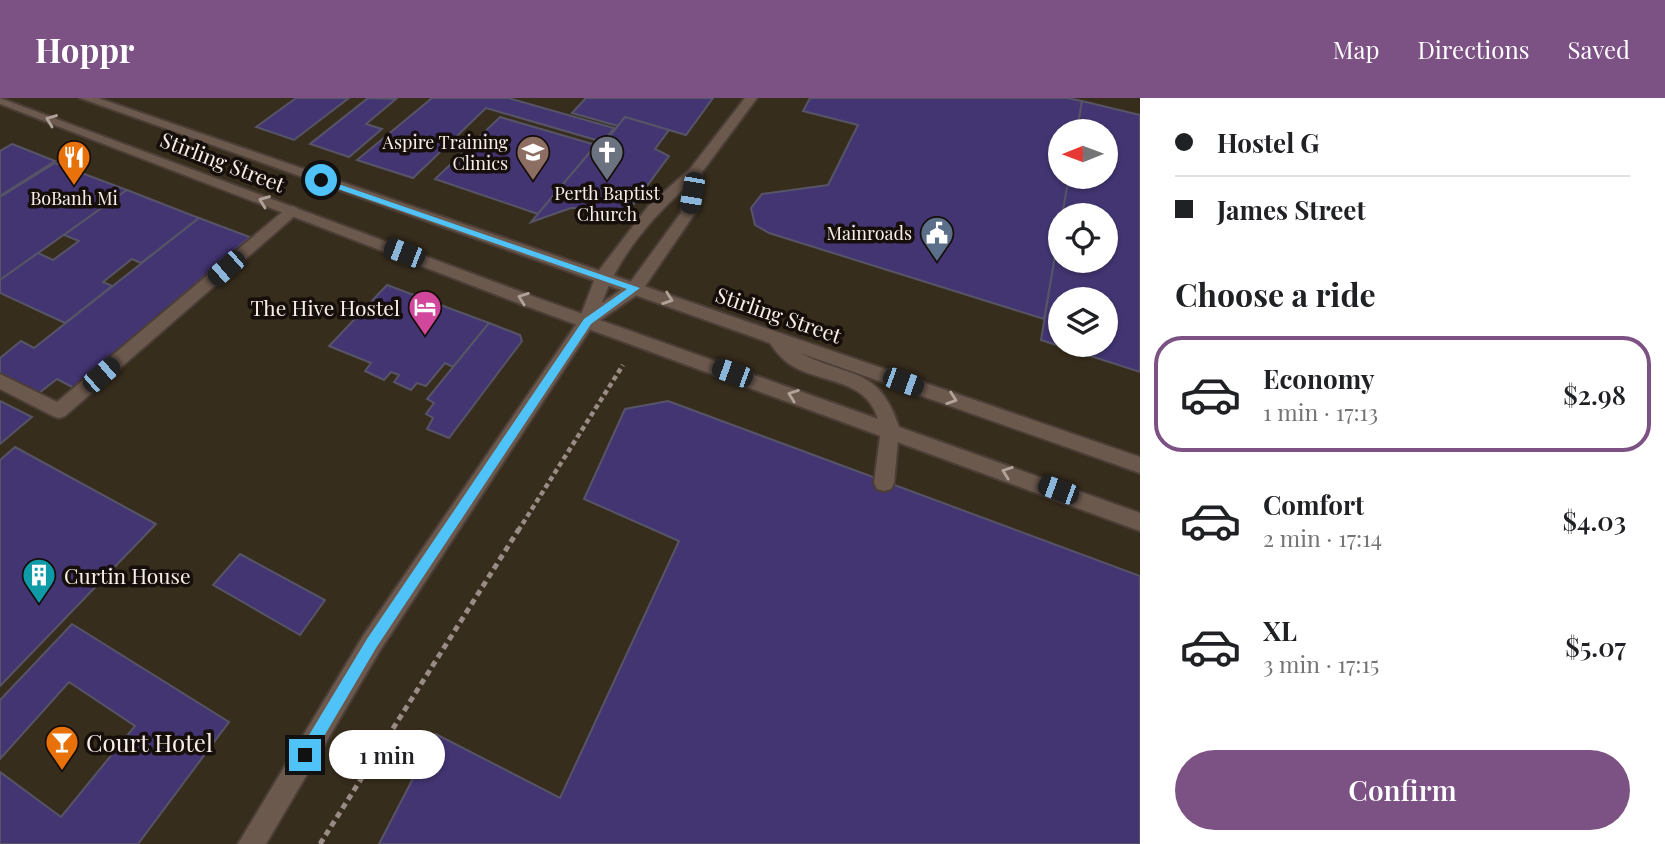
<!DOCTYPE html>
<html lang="en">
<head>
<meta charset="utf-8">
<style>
  :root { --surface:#fff; --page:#f6f6f6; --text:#202124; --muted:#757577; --line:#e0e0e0; --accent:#7c5184 }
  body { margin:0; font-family:"Playfair Display",serif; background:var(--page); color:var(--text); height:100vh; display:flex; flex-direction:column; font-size:26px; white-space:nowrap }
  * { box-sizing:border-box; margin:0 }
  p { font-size:23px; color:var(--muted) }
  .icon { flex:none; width:38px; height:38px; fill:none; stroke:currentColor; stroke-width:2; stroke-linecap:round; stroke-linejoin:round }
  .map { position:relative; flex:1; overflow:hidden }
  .panel { display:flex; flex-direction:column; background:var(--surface); width:525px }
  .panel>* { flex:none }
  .top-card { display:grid; align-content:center; height:154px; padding:0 35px; background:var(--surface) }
  .needle { width:46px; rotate:269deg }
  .fabs { position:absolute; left:1048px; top:21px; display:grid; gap:14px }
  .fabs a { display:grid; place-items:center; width:70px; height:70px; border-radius:50%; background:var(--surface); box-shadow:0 2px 5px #0004; font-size:35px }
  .end { position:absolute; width:32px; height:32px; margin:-16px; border:9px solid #4fc3f7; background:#111; box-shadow:0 0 0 4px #111 }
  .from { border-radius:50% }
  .bubble { position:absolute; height:49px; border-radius:24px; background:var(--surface); box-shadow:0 2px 5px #0004; font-size:23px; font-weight:600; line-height:49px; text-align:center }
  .car { position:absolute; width:21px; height:42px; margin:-21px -10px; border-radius:9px; box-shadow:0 0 5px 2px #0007; background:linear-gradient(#222 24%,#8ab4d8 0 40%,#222 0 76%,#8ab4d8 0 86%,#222 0) }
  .top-card b { display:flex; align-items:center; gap:24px; height:66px; font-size:26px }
  .top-card b+b { border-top:2px solid var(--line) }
  .top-card i { width:18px; height:18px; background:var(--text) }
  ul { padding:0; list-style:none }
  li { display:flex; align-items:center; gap:21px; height:116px; margin:0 14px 10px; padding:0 21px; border:4px solid transparent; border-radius:28px }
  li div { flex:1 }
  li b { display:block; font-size:26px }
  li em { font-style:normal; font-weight:600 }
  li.on { border-color:var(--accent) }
  li>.icon { width:63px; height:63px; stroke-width:1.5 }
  h2 { padding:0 35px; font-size:32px; line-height:84px }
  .primary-button { display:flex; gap:14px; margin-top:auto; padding:14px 35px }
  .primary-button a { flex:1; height:80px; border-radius:42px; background:var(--accent); color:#fff; font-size:28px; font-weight:600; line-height:80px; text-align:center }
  header { display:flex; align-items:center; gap:42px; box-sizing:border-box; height:98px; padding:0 35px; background:var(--accent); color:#fff }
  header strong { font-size:33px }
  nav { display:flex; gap:38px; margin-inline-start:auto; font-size:24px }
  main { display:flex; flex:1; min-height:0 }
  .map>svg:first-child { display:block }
  .commercial { fill:#372d1d; fill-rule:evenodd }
  .building { fill:#433572; stroke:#565466; stroke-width:2; fill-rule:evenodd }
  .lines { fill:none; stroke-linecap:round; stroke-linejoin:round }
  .service-casing { stroke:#4b3e36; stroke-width:4 }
  .minor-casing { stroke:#4b3e36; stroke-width:4 }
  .tertiary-casing { stroke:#4b3e36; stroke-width:4 }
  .path-far1 { stroke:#9a8c84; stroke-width:4.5; stroke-dasharray:5 3.5; stroke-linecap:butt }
  .path { stroke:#9a8c84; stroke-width:5; stroke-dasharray:6 4.5; stroke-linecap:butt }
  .service { fill:#6c594e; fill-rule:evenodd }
  .minor { fill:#6c594e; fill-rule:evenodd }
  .tertiary { fill:#6c594e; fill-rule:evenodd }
  .oneway { stroke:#b2a39a }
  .route { fill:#4fc3f7 }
  .labels { text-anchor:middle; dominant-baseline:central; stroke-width:7; stroke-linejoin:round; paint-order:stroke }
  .far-poi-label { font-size:18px; fill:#f9ede7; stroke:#150e0a; text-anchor:end }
  .street-label { font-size:21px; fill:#f9ede7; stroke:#150e0a }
  .poi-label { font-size:21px; fill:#f9ede7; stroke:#150e0a; text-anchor:end }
  .near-poi-label { font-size:24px; fill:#f9ede7; stroke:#150e0a; text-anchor:start }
</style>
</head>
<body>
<header>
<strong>Hoppr</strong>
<nav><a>Map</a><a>Directions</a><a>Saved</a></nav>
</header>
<main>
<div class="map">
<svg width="1140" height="746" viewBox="0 0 1140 746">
  <rect width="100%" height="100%" fill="#332319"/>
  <path class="commercial" d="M0,0H1140V746H0ZM1060,33H1106V79H1060ZM1060,117H1106V163H1060ZM1060,201H1106V247H1060Z"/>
  <g class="building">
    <polygon points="296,0 349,0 294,42 256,29"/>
    <polygon points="368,0 396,1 366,26 382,31 349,59 310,46"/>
    <polygon points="432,0 508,0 614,30 603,44 486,10 413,80 357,62"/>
    <polygon points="586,0 713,0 686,37 625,19 618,28 572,15"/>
    <polygon points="810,0 1067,0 1082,3 1077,33 1060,33 1060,79 1069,79 1044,221 769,135 755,127 751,110 762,96 828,87 858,27 803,13"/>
    <path d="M1082,3L1140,17V274L1041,242L1060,128V163H1106V117H1062L1069,79H1106V33H1077ZM1060,201H1106V247H1060Z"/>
    <polygon points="500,19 596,47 538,116 435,81"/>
    <polygon points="625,19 669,32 655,51 669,58 624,119 594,110 571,110 531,124 596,47 601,49"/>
    <polygon points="12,46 55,63 0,98 0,53"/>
    <polygon points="55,65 127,92 0,182 0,99"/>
    <polygon points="127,92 199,120 141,165 132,161 103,184 112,188 65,225 0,195 0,182 38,155 53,162 79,143 64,137"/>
    <polygon points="199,120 250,139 74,290 57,281 39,295 0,275 0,260 21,243 34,250"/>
    <polygon points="387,187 489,225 453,269 445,265 426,288 417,285 411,292 394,284 399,277 391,274 384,282 365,273 371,265 329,248"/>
    <polygon points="489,225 520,237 522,243 449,340 427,331 433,320 426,316 434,305 427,301"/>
    <polygon points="0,303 32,319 0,346"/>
    <polygon points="668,303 1140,478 1140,746 379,746 436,636 560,700 679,443 584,401 625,311"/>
    <polygon points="15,349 156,426 0,588 0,362"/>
    <polygon points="240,456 325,502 300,537 213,487"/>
    <polygon points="72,526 229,624 138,746 0,746 0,674 61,719 135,628 69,584 0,661 0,602"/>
  </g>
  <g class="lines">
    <defs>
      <g id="service">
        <polygon points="292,108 297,110 299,113 297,116 65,318 59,320 53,318 0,291 0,276 57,304 287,110"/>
        <polygon points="890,323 897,326 899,331 894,385 891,391 884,393 877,391 874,385 881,331 883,326"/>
      </g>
      <path id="minor" d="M745,0H757L702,74L695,115L641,194L593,227L379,554L266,746H238L363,538L579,222L597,175L650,106L690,71ZM685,90L681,115L629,186L602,205C617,161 650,121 685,90Z"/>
      <path id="tertiary" d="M0,0L535,199L878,321C865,278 819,287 788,265C781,260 774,251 770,245L80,0H98L1140,359V375L800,255C849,280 879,268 899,329L1140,415V433L523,207L0,6Z"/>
    </defs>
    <use href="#service" class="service-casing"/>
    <use href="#minor" class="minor-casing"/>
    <use href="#tertiary" class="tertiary-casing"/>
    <polyline class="path-far1" points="518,433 623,267"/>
    <polyline class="path" points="320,746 519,431"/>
    <use href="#service" class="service"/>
    <use href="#minor" class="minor"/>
    <use href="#tertiary" class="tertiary"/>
  </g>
  <defs><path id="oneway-chevron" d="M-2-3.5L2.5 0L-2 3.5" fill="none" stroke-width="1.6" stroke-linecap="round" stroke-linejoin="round" transform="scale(1.75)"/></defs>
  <g class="oneway">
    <use href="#oneway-chevron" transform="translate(51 22) rotate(-159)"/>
    <use href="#oneway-chevron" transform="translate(264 103) rotate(-159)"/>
    <use href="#oneway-chevron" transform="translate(523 200) rotate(-160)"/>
    <use href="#oneway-chevron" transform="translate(668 201) rotate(19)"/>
    <use href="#oneway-chevron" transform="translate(793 297) rotate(-160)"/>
    <use href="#oneway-chevron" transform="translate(952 301) rotate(19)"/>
    <use href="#oneway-chevron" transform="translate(1007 374) rotate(-160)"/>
  </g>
  <polygon class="route" points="321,80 640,190 591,226 376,550 310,662 305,664 300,662 298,657 300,652 367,541 584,221 627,191 318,84"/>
  <defs>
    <symbol id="university-pin" viewBox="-11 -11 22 30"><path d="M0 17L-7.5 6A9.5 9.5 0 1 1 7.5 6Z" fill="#8d6e63" stroke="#150e0a"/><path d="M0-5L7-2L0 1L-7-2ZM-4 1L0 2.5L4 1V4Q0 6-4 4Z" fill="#fff"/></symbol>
    <symbol id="church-pin" viewBox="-11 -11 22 30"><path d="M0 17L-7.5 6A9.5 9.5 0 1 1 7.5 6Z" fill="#6b7280" stroke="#150e0a"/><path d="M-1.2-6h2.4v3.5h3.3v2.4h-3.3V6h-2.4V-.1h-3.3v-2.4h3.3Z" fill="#fff"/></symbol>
    <symbol id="restaurant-pin" viewBox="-11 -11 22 30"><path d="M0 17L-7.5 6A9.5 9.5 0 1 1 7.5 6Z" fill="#e8710a" stroke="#150e0a"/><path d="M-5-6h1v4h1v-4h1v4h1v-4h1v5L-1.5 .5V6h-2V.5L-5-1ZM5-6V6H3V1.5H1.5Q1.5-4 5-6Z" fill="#fff"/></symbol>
    <symbol id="civic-pin" viewBox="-11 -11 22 30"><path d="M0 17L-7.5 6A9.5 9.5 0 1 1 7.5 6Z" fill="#5c6f8a" stroke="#150e0a"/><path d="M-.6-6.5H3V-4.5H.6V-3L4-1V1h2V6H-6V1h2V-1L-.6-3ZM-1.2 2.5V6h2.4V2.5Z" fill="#fff"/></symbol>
    <symbol id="hotel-pin" viewBox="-11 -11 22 30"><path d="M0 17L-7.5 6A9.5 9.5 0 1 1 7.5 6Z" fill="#d1479c" stroke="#150e0a"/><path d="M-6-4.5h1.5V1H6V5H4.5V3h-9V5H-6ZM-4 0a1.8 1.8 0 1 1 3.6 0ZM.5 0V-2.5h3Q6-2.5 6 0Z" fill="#fff"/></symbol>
    <symbol id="building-pin" viewBox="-11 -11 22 30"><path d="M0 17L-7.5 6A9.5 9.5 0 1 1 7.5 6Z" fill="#0f9aa8" stroke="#150e0a"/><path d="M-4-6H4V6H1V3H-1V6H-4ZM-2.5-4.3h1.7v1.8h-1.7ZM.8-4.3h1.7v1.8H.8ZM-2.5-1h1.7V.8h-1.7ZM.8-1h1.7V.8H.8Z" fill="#fff"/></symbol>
    <symbol id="bar-pin" viewBox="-11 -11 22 30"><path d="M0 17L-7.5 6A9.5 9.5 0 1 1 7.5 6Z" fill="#e8710a" stroke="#150e0a"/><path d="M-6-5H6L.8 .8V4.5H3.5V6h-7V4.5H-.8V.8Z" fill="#fff"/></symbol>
  </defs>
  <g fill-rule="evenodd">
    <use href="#university-pin" x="514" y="35" width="38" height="52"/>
    <use href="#church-pin" x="588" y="35" width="38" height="52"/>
    <use href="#restaurant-pin" x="55" y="40" width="38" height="52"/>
    <use href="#civic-pin" x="918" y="116" width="38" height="52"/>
    <use href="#hotel-pin" x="406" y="190" width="38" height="52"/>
    <use href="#building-pin" x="20" y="458" width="38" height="52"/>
    <use href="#bar-pin" x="43" y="625" width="38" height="52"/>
  </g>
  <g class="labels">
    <g class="far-poi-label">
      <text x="508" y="44">Aspire Training<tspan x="508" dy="21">Clinics</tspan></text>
      <text x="607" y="95" text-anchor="middle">Perth Baptist<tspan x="607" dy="21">Church</tspan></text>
      <text x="74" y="100" text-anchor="middle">BoBanh Mi</text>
      <text x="912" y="135">Mainroads</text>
    </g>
    <g class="street-label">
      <text transform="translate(223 63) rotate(21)">Stirling Street</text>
      <text transform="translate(779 216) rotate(19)">Stirling Street</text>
    </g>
    <g class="poi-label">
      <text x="400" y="209">The Hive Hostel</text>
      <text x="64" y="477" text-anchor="start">Curtin House</text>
    </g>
    <g class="near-poi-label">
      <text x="86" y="644">Court Hotel</text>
    </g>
  </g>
</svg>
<div class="fabs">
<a><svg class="needle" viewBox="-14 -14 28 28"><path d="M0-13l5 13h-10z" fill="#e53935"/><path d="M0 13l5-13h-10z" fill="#757577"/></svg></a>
<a><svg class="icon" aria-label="locate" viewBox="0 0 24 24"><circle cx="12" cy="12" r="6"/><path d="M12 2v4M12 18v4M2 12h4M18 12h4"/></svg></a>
<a><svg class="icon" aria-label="layers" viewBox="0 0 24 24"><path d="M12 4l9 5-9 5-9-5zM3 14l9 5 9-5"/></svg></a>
</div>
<i class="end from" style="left:321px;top:82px"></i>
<i class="end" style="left:305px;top:657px"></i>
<div class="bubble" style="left:329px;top:632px;width:116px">1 min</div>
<i class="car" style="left:692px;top:95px;rotate:190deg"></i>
<i class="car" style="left:404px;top:155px;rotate:291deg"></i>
<i class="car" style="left:226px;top:170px;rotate:229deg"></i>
<i class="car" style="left:732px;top:275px;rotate:290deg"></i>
<i class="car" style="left:101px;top:277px;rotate:49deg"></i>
<i class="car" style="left:903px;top:284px;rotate:110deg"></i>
<i class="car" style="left:1058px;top:392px;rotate:290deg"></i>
</div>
<section class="panel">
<div class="top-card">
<b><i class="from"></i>Hostel G</b>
<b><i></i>James Street</b>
</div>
<h2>Choose a ride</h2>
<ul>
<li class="on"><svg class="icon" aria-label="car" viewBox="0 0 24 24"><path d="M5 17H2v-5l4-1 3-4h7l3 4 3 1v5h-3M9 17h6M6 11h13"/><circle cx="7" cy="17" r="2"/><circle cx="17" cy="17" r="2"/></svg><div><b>Economy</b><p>1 min · 17:13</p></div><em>$2.98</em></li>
<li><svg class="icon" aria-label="car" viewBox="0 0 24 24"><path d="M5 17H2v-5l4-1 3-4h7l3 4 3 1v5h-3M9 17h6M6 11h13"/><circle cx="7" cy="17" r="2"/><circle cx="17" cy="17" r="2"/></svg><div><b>Comfort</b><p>2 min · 17:14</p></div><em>$4.03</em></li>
<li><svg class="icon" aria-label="car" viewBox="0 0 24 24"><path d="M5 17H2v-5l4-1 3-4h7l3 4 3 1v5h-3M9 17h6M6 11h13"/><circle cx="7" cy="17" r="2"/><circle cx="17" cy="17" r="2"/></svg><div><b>XL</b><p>3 min · 17:15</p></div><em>$5.07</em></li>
</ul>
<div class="primary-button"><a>Confirm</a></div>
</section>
</main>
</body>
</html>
